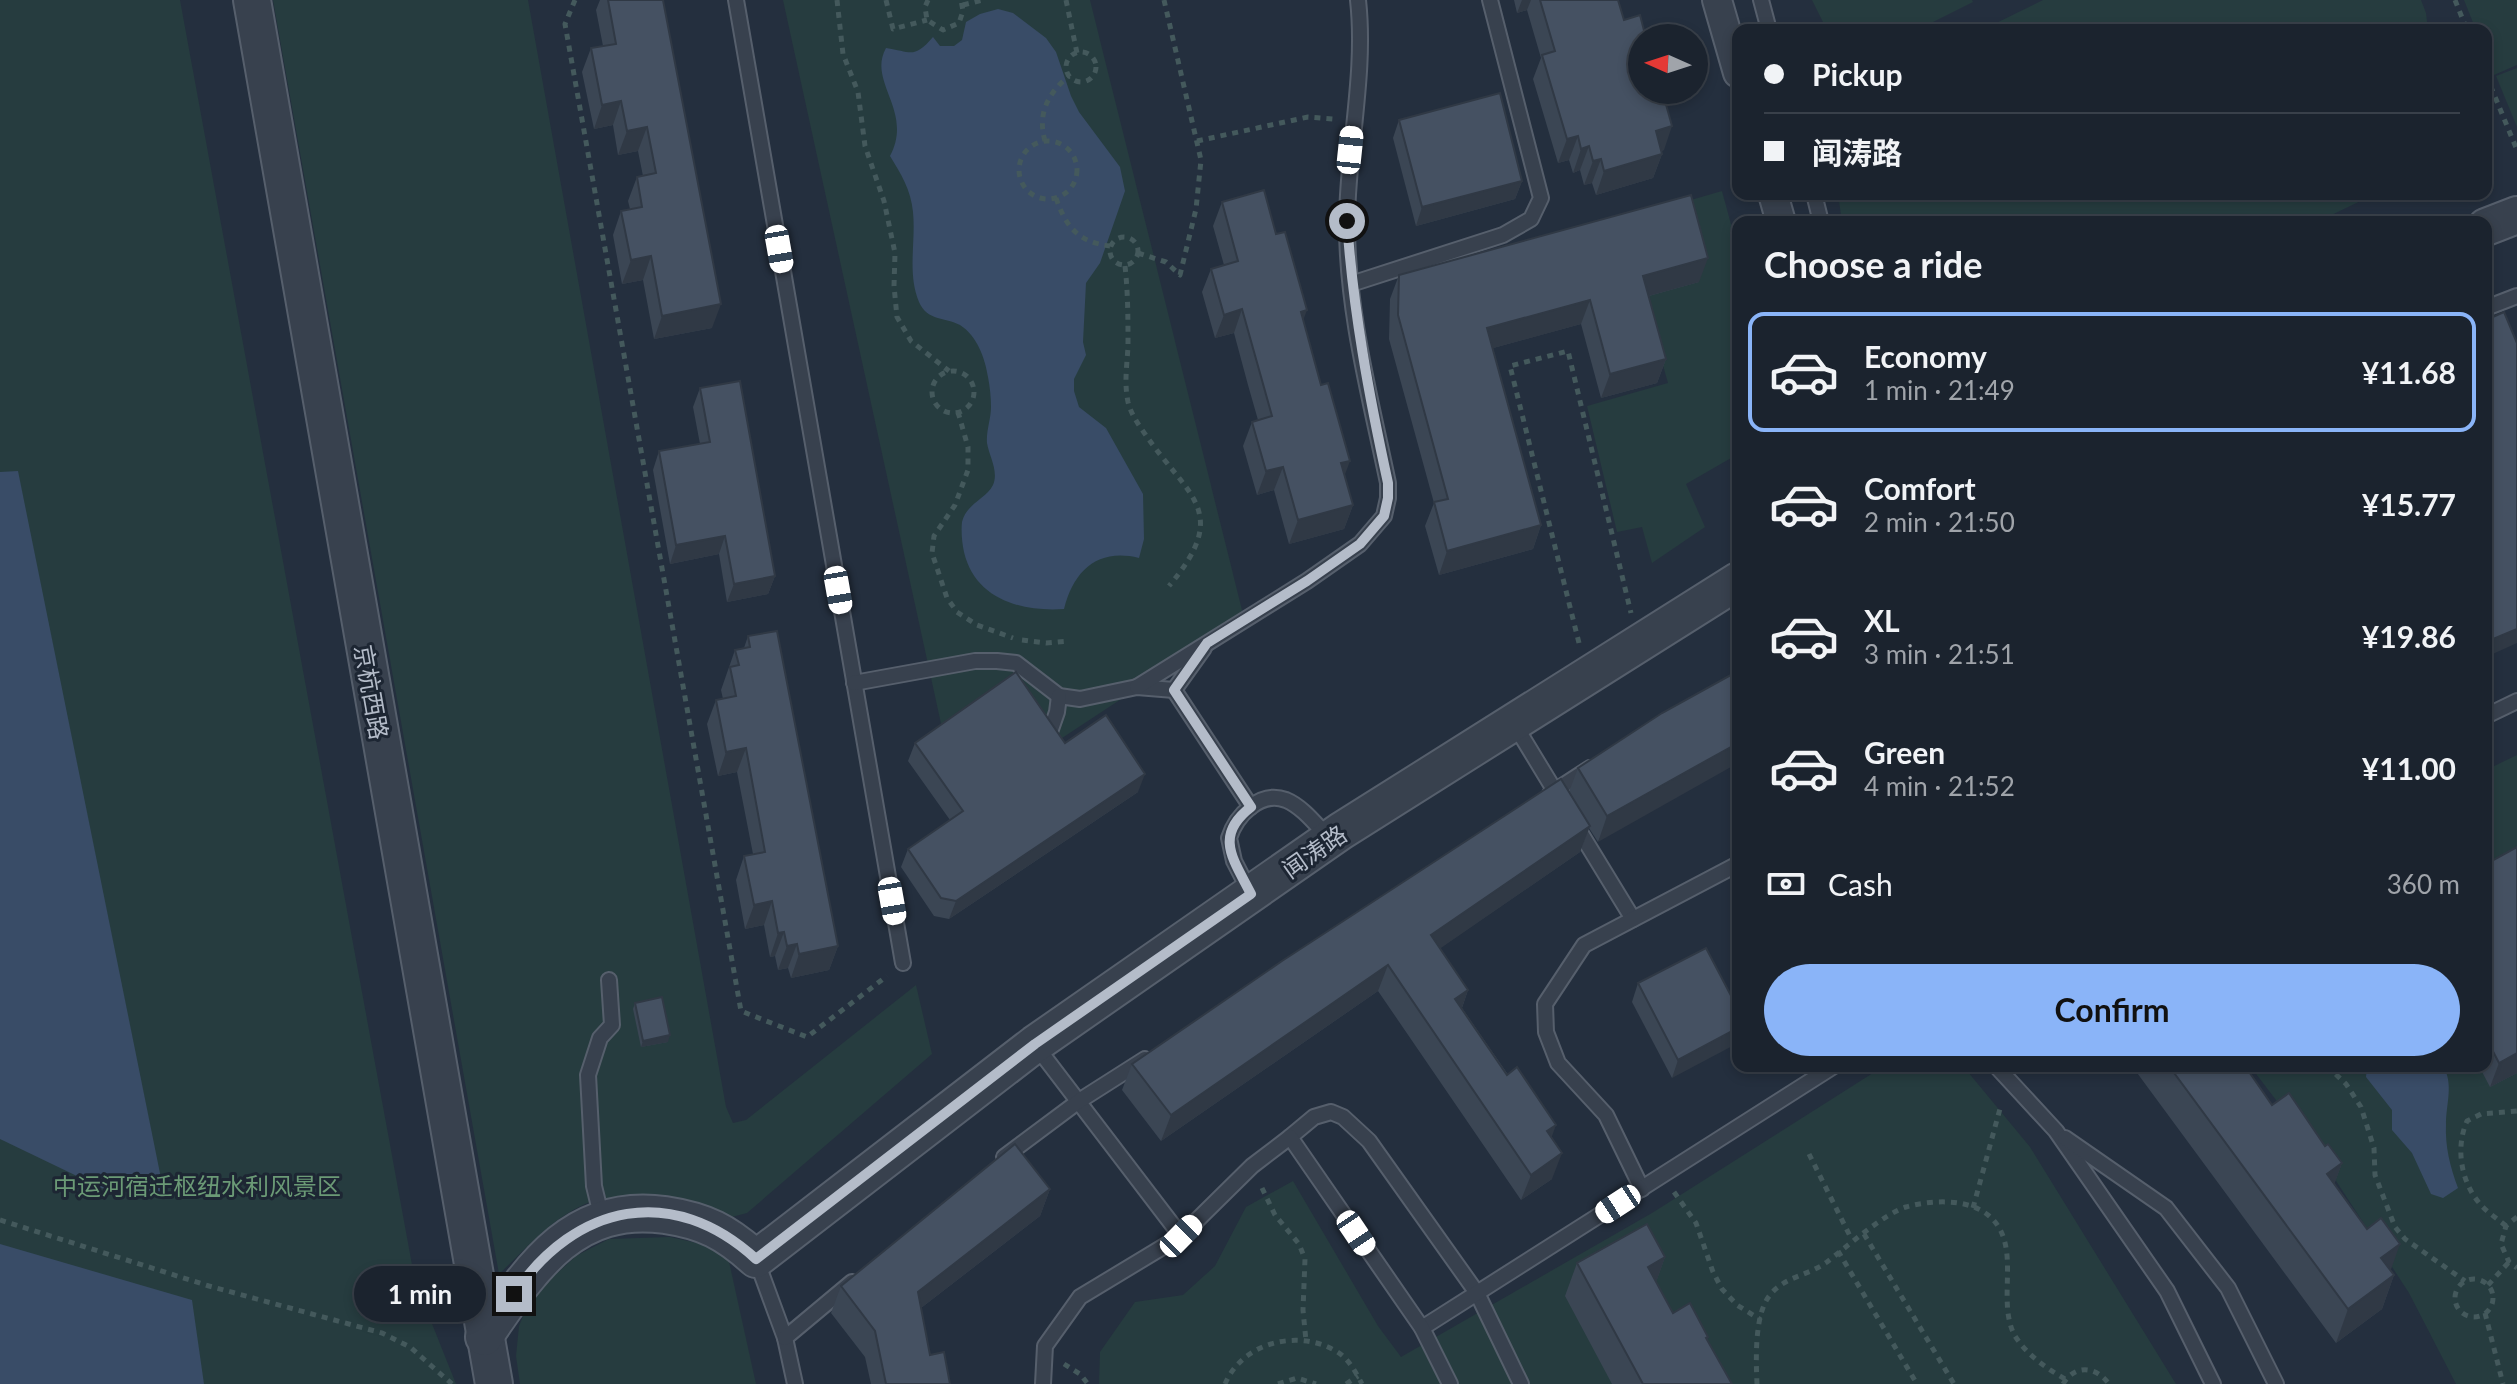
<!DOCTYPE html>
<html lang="en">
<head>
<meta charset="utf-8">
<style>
  :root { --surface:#1b232e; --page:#242b36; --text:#f1f3f6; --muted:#a0a4aa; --line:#39404a; --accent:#8ab4f8 }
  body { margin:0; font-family:Lato,"Noto Sans SC",sans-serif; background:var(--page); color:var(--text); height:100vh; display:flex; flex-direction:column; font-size:30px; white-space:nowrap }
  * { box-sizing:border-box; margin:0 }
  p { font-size:26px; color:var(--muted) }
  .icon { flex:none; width:44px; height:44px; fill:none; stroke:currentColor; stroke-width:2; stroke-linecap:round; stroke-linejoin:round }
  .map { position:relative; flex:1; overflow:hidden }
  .sheet { position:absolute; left:1732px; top:216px; width:760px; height:856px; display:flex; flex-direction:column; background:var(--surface); border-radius:16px; box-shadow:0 4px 12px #0003,0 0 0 2px var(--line) }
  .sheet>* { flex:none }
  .banner { position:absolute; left:1732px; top:24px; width:760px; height:176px; border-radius:16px; box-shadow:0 4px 12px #0003,0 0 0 2px var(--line); display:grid; align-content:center; height:176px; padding:0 32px; background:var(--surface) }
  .needle { width:52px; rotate:273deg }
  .buttons { position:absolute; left:1628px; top:24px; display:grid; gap:16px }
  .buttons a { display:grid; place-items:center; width:80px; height:80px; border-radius:50%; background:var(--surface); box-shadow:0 4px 12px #0003,0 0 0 2px var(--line); font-size:40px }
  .end { position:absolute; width:36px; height:36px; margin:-18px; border:10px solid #b4bcc9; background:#111; box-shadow:0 0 0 4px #111 }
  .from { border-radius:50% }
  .bubble { position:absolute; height:56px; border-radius:28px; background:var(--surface); box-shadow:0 4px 12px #0003,0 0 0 2px var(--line); font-size:26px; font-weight:700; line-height:56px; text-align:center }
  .car { position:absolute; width:24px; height:48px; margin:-24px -12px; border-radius:10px; box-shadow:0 0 6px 2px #0007; background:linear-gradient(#fff 24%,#345 0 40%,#fff 0 76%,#345 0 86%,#fff 0) }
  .banner b { display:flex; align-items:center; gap:28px; height:76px; font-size:30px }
  .banner b+b { border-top:2px solid var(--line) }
  .banner i { width:20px; height:20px; background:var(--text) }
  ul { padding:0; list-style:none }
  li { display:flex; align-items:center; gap:24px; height:120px; margin:0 16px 12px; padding:0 16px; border:4px solid transparent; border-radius:16px }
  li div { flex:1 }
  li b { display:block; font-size:30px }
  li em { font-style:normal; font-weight:700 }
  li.current { border-color:var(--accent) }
  li>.icon { width:72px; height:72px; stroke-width:1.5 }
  h2 { padding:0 32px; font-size:36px; line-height:96px }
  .pay { display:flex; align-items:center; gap:20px; height:88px; padding:0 32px; font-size:30px }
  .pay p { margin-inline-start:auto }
  .cta { display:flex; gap:16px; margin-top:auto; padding:16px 32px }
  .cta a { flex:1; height:92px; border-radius:48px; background:var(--accent); color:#111; font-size:32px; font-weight:700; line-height:92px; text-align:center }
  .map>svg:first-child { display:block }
  .green { fill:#263c3f }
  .water { fill:#394c67 }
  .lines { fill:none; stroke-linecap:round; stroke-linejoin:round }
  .service-casing { stroke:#565f6c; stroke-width:18 }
  .minor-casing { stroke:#565f6c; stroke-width:32 }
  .tertiary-casing { stroke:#565f6c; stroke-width:40 }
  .path { stroke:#44595c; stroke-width:5; stroke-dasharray:6 6; stroke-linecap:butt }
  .service { stroke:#38414e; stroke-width:14 }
  .minor { stroke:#38414e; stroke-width:28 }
  .tertiary { stroke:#38414e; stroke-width:36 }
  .wall { fill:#3b4654 }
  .shaded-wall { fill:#303945 }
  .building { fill:#455162; stroke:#303945; stroke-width:2 }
  .route { stroke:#b4bcc9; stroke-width:10 }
  .labels { text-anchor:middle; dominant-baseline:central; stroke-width:6; stroke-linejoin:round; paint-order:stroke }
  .street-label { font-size:24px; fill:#b4bcc9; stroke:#1d2633 }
  .park-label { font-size:24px; fill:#6b9a76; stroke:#1d2633 }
</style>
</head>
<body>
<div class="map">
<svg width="2517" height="1384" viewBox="0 0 2517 1384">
  <rect width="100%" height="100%" fill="#242f3e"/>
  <g class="green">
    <polygon points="0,0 180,0 415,1281 456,1384 0,1384"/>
    <path d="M273,0H528L726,1107L733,1123L746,1120L916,985L932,1054L747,1213L724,1219C684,1210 624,1187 585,1204C551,1219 525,1250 499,1274Z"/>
    <polygon points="783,0 1090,0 1244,618 959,806"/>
    <polygon points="1812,0 1972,0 1973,2 1917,30 1827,30"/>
    <polygon points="2043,0 2421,0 2426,13 2428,30 1982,30"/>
    <polygon points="2464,0 2517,0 2517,65 2494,75 2486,55 2486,30 2476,30"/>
    <polygon points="2517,68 2517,127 2496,76"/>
    <polygon points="1722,191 1738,250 1738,454 1686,484 1705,527 1652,563 1642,527 1617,532 1587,406 1668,383 1622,220"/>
    <polygon points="1838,194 2375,194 2317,222 1842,222"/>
    <polygon points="2517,755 2517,1384 2456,1384 2409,1293 2327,1167 2250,1066 2486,1066 2486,770"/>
    <polygon points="1884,1066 1963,1066 2030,1147 2176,1384 1099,1384 1100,1352 1135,1302 1183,1295 1215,1266 1246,1207 1293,1181 1378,1326 1401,1357 1652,1213"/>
    <polygon points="670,1237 706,1245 728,1257 756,1384 520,1384 516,1356 519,1326 531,1297 576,1256 609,1239"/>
  </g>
  <g class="water">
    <path d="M998,9L1013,13L1046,38L1056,52L1071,96L1079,112L1120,167L1125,191L1100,263L1086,283L1083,342L1086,355L1074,379V391L1079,407L1106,428L1143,494L1144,539L1139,558C1098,548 1074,570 1064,609C1021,612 975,599 964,552C962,543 961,531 962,522C966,504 986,499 993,485C999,471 989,456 987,443C986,431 991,419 991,407C991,398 990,387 988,377C985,358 977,336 960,325C945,317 927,321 919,302C907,273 916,242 913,212C911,190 901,174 890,156C914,111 867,82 886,48C912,52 914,59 933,37L940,46H954L962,40L966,22L980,14Z"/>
    <polygon points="18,471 164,1193 106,1190 0,1139 0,472"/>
    <path d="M2367,1066H2443C2454,1084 2446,1104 2446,1124C2445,1147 2450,1166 2458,1188L2443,1198L2431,1194L2412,1153L2392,1130V1110L2366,1077Z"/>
    <polygon points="0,1244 192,1300 204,1384 0,1384"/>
  </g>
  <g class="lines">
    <defs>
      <g id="service">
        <polyline points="736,0 903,963"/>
        <polyline points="1761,0 1769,30"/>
        <polyline points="1814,194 1821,222"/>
        <polyline points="1351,284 1503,235 1531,219 1541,198 1490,0"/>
        <polyline points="2486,308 2517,296"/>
        <polyline points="854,683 975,661 997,661 1016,663 1059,696 1080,699 1137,687 1174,690"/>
        <path d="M1137,687L1307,581L1360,544L1384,516L1388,498V483C1370,397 1346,307 1347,219C1348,146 1366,72 1358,0"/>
        <polyline points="1174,690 1251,807"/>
        <polyline points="1174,690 1204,648"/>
        <polyline points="2486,716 2517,701"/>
        <polyline points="1513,722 1558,796"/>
        <polyline points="1050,732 1057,712 1059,696"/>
        <polyline points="1550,794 1590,768"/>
        <polyline points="1575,824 1633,919"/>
        <path d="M1251,894L1234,861L1229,838C1236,816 1260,790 1286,800C1303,807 1317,826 1329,838"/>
        <polyline points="1036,1046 1181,1236"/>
        <polyline points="1996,1066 2056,1131 2167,1291 2213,1384"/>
        <polyline points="1290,1137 1314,1117 1331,1112 1343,1117 1369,1141 1477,1293 1521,1384"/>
        <polyline points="2065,1138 2166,1208 2228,1288 2276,1384"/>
        <polyline points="1004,1157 1079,1101 1145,1059"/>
        <polyline points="1642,1189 1606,1115 1558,1063 1546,1032 1545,1004 1584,945 1738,864"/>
        <polyline points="602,1219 594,1186 588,1075 600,1038 612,1025 609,980"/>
        <polyline points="756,1259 785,1338 795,1384"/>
        <polyline points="1422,1328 1834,1066"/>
        <polyline points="785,1338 852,1282"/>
        <polyline points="1043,1384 1045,1346 1080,1297 1181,1236 1252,1166 1290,1137 1422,1328 1450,1384"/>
      </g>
      <g id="minor">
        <polyline points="1717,0 1738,73"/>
        <polyline points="1773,194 1781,222"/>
      </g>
      <g id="tertiary">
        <polyline points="252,0 494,1384"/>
        <polyline points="2486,227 2517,215"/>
        <path d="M484,1337C530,1270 572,1202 665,1215C705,1221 726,1232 756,1259L1035,1044L1341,831L1738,581"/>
      </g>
    </defs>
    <use href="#service" class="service-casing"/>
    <use href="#minor" class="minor-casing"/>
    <use href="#tertiary" class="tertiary-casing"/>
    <g class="path">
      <polyline points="575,0 565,24 741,1011 807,1037 887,976"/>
      <polyline points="837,0 843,54 858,92 865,146 884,201 895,253 894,286 897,317 911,341 949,371"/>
      <polyline points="886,0 893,29 927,20"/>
      <polyline points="928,0 925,7 927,20 943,30 959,23 963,11 961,0"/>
      <polyline points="1066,0 1077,53"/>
      <polyline points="2455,0 2467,30"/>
      <polyline points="963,5 983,0"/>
      <circle cx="1081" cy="67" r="15"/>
      <polyline points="2486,75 2517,150"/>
      <path d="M1045,141C1037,114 1048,93 1069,76"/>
      <polyline points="1197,141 1308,117 1333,119"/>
      <circle cx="1048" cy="170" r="29"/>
      <path d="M1056,198C1066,227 1078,242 1110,246"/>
      <circle cx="1124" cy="251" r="14"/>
      <polyline points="1138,253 1166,262 1180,275 1196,209 1201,160 1164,0"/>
      <path d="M1125,266C1128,293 1128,319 1128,346C1127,366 1124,382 1128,402C1131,414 1138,424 1145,434C1188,497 1232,511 1169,586"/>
      <circle cx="953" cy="392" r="21"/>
      <polyline points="958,412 968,447 968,470 955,505 934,536 932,553 947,598 957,612 977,625 1013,638"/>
      <polyline points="1022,640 1046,643 1069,641"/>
      <polyline points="1579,643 1510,366 1568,351 1631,613"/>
      <polyline points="2327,1066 2346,1084 2361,1107 2374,1148 2375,1175 2395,1227 2405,1239 2465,1281"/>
      <polyline points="1809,1154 1852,1240"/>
      <polyline points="1262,1188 1275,1215 1299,1244 1305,1259 1303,1310 1306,1341"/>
      <polyline points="1674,1192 1696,1223 1713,1272 1722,1289 1737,1305 1761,1320"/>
      <polyline points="1973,1208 2001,1105"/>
      <polyline points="2517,1217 2506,1226 2501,1244 2509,1262 2517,1268"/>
      <polyline points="0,1220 209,1286 382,1333 410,1347 452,1384"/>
      <path d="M2506,1226C2498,1219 2488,1213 2481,1205C2461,1183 2455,1148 2467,1121L2481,1114L2517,1111"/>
      <polyline points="1864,1234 1954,1384"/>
      <polyline points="1838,1251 1917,1384"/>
      <circle cx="2474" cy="1298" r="19"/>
      <polyline points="2488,1285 2509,1262"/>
      <polyline points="2485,1313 2503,1384"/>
      <polyline points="1064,1364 1080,1374 1088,1384"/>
      <path d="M1225,1384C1242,1343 1296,1329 1334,1350C1348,1357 1355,1371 1362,1384"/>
      <polyline points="1278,1384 1297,1378 1316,1384"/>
      <polyline points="1346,1384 1358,1376"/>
      <path d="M1757,1384C1756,1361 1754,1314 1770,1295C1785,1276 1808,1276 1827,1262C1845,1248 1885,1213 1906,1207C1931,1200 1967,1198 1988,1215C2024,1244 1995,1300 2015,1336C2027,1355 2046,1368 2065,1379"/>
      <path d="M2063,1384C2075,1364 2096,1366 2109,1384"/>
    </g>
    <use href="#service" class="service"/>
    <use href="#minor" class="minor"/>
    <use href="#tertiary" class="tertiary"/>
  </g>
  <g class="wall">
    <polygon points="600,0 663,0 712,328 654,339 643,280 622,284 613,235 621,211 630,209 628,201 637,177 643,176 638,151 618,155 613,125 594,129 582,72 591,48 603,46 596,10"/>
    <polygon points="1514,0 1618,0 1664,150 1661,151 1662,154 1653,178 1596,195 1592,183 1584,185 1580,170 1573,173 1569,160 1558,163 1533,79 1541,58 1527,10 1517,13"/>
    <polygon points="1399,120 1522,181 1515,199 1416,226 1393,138"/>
    <polygon points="1222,202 1276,234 1303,321 1353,505 1344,529 1289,544 1274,490 1257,495 1243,446 1252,422 1258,420 1248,385 1234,333 1215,338 1202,292 1211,269 1224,265 1213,226"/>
    <polygon points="1399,275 1699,282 1649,296 1666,359 1657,383 1601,398 1581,324 1493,348 1541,525 1533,549 1439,575 1425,526 1434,503 1389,339 1390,299"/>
    <polygon points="700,388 775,576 768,594 727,602 719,554 670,564 653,470 659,451 700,444 693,407"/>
    <polygon points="748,636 838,946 829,970 791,978 788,968 778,970 775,956 770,957 764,925 745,929 736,880 744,856 753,854 737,772 718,776 707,724 716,700 723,699 721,690 735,650 744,648"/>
    <polygon points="1662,713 1598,842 1589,828 1580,852 1440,948 1468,990 1462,1008 1552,1138 1552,1179 1521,1200 1378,991 1161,1141 1122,1090 1132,1064 1569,792 1578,768"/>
    <polygon points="915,743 1065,743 1138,792 949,919 934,916 901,867 908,849 950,820 908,761"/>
    <polygon points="2517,847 2517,1073 2490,1087 2479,1066 2486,1066 2486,864"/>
    <polygon points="1638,983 1738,1009 1672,1078 1632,1002"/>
    <polygon points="635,1003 668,1042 641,1047 633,1009"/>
    <polygon points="2132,1066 2245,1066 2272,1105 2325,1146 2342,1163 2334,1184 2394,1275 2382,1309 2336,1343"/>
    <polygon points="1050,1189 1040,1216 921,1308 930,1355 950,1384 871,1384 865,1357 831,1313 841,1286"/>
    <polygon points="1665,1257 1656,1282 1673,1313 1708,1337 1707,1339 1732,1384 1612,1384 1565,1296 1577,1263"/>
  </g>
  <g class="shaded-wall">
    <polygon points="1522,0 1531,0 1527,10 1517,13"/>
    <polygon points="621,101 613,125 594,129 602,105"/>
    <polygon points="1672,126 1664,150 1647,155 1656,131"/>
    <polygon points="647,127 638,151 618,155 627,131"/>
    <polygon points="1578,136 1569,160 1558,163 1567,139"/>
    <polygon points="1589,146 1580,170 1573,173 1581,149"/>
    <polygon points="1662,154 1653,178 1596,195 1604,171"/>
    <polygon points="1601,159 1592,183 1584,185 1593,161"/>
    <polygon points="1522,181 1515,199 1416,226 1422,207"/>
    <polygon points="651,256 643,280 622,284 631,260"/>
    <polygon points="1708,258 1699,282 1634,300 1643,276"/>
    <polygon points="1590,300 1581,324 1479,352 1487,328"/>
    <polygon points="721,304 712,328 654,339 662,316"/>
    <polygon points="1242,309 1234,333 1215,338 1224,315"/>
    <polygon points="1307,310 1298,334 1301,312"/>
    <polygon points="1666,359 1657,383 1601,398 1610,374"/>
    <polygon points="1350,461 1341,485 1341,463"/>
    <polygon points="1283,467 1274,490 1257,495 1266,471"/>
    <polygon points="1353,505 1344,529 1289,544 1298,520"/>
    <polygon points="1541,525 1533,549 1439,575 1447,551"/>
    <polygon points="725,536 719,554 670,564 676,545"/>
    <polygon points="775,576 768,594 727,602 734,584"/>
    <polygon points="2517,629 2517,643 2486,657 2486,642"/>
    <polygon points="1738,743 1738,763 1598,842 1607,816"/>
    <polygon points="746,748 737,772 718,776 726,752"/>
    <polygon points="1145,774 1138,792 949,919 956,901"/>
    <polygon points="1590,826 1580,852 1422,961 1431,935"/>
    <polygon points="772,901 764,925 745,929 754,905"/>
    <polygon points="784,932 775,956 770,957 778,933"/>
    <polygon points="797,944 788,968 778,970 787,946"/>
    <polygon points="838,946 829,970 791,978 799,954"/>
    <polygon points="1388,965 1378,991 1161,1141 1171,1115"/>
    <polygon points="1468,990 1459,1016 1455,999"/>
    <polygon points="1738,1028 1738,1043 1672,1078 1678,1060"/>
    <polygon points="670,1035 668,1042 641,1047 643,1041"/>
    <polygon points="2517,1053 2517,1073 2490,1087 2499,1063"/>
    <polygon points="1556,1125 1547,1150 1547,1131"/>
    <polygon points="1562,1153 1552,1179 1521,1200 1531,1175"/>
    <polygon points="2342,1163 2330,1196 2327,1174"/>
    <polygon points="1050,1189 1040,1216 908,1318 918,1292"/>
    <polygon points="2400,1244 2388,1278 2381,1258"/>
    <polygon points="1665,1257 1653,1291 1648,1267"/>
    <polygon points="2394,1275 2382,1309 2336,1343 2348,1309"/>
  </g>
  <g class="building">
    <polygon points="608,0 663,0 721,304 662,316 651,256 631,260 621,211 642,207 637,177 656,173 647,127 627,131 621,101 602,105 591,48 616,44"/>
    <polygon points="1540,0 1618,0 1624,20 1640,15 1646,38 1642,38 1642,90 1662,90 1672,126 1656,131 1662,154 1604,171 1601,159 1593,161 1589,146 1581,149 1578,136 1567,139 1542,55 1555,51"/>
    <polygon points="1500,93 1522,181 1422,207 1399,120"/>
    <polygon points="1264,190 1276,234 1285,232 1307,310 1301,312 1321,385 1328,383 1350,461 1341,463 1353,505 1298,520 1283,467 1266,471 1252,422 1272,416 1242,309 1224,315 1211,269 1238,261 1222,202"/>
    <polygon points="1691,195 1708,258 1643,276 1666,359 1610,374 1590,300 1487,328 1541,525 1447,551 1434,502 1448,499 1398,315 1399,275"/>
    <polygon points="2504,312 2517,343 2517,629 2486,642 2486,320"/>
    <polygon points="740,381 775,576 734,584 725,536 676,545 659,451 710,442 700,388"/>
    <polygon points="777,631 838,946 799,954 797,944 787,946 784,932 778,933 772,901 754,905 744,856 765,852 746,748 726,752 716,700 736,696 730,667 739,665 735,650 750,647 748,636"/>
    <polygon points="1738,671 1738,743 1607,816 1578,768 1662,713"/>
    <polygon points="1016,672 1065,743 1106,715 1145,774 956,901 941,898 908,849 963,811 915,743"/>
    <polygon points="1561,779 1590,826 1431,935 1468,990 1455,999 1507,1075 1517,1067 1556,1125 1547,1131 1562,1153 1531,1175 1388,965 1171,1115 1132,1064 1282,961"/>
    <polygon points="2517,847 2517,1053 2499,1063 2486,1038 2486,864"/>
    <polygon points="1706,948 1738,1009 1738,1028 1678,1060 1638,983"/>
    <polygon points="662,997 670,1035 643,1041 635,1003"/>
    <polygon points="2169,1066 2245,1066 2272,1105 2289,1093 2325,1146 2328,1144 2342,1163 2327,1174 2367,1229 2381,1218 2400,1244 2381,1258 2394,1275 2348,1309"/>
    <polygon points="1015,1144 1050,1189 918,1292 930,1355 944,1352 950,1384 886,1384 875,1331 841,1286"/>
    <polygon points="1647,1224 1665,1257 1648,1267 1673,1313 1690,1303 1708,1337 1706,1338 1732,1384 1643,1384 1577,1263"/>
  </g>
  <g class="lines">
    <path class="route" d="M514,1294C576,1203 673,1183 756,1259L1035,1044L1251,894C1234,860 1213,836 1251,807L1174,690L1207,643L1307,581L1360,544L1384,516L1388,498V483C1369,396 1353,310 1347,221"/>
  </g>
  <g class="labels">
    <g class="street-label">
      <text transform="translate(372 692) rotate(80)">京杭西路</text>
      <text transform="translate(1314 851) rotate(-35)">闻涛路</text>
    </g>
    <g class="park-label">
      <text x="197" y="1185">中运河宿迁枢纽水利风景区</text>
    </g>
  </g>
</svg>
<div class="buttons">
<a><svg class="needle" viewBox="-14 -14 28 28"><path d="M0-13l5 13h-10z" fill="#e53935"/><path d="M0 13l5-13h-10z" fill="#a0a4aa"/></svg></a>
</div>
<i class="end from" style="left:1347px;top:221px"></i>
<i class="end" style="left:514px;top:1294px"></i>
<div class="bubble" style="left:354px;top:1266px;width:132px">1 min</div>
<i class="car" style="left:1350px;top:150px;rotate:6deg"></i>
<i class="car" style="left:779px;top:249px;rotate:170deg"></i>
<i class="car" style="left:838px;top:590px;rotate:170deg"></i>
<i class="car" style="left:892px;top:901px;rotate:170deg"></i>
<i class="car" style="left:1618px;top:1204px;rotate:237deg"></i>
<i class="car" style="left:1356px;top:1233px;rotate:146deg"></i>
<i class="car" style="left:1181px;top:1236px;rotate:45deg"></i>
<div class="banner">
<b><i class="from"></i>Pickup</b>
<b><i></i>闻涛路</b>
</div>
<section class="sheet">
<h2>Choose a ride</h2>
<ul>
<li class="current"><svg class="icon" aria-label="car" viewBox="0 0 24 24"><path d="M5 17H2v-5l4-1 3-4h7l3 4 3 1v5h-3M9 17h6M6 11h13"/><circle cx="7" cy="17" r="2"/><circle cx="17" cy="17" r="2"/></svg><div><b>Economy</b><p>1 min · 21:49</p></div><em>¥11.68</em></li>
<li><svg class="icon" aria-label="car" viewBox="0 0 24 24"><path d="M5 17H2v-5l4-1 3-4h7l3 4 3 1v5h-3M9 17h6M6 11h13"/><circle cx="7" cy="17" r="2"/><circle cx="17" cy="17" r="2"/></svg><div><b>Comfort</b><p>2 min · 21:50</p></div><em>¥15.77</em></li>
<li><svg class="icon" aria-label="car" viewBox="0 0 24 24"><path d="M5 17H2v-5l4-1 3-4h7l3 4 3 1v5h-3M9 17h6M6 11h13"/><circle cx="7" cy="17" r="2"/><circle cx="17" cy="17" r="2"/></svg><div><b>XL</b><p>3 min · 21:51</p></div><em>¥19.86</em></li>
<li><svg class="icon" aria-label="car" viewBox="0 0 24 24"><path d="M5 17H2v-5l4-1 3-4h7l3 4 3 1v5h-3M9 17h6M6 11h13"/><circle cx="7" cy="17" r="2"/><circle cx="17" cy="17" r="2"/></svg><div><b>Green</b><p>4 min · 21:52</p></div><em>¥11.00</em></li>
</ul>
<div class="pay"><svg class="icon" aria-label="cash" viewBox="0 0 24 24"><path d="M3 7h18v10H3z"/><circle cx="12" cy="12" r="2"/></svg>Cash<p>360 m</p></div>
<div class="cta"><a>Confirm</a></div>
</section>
</div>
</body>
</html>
